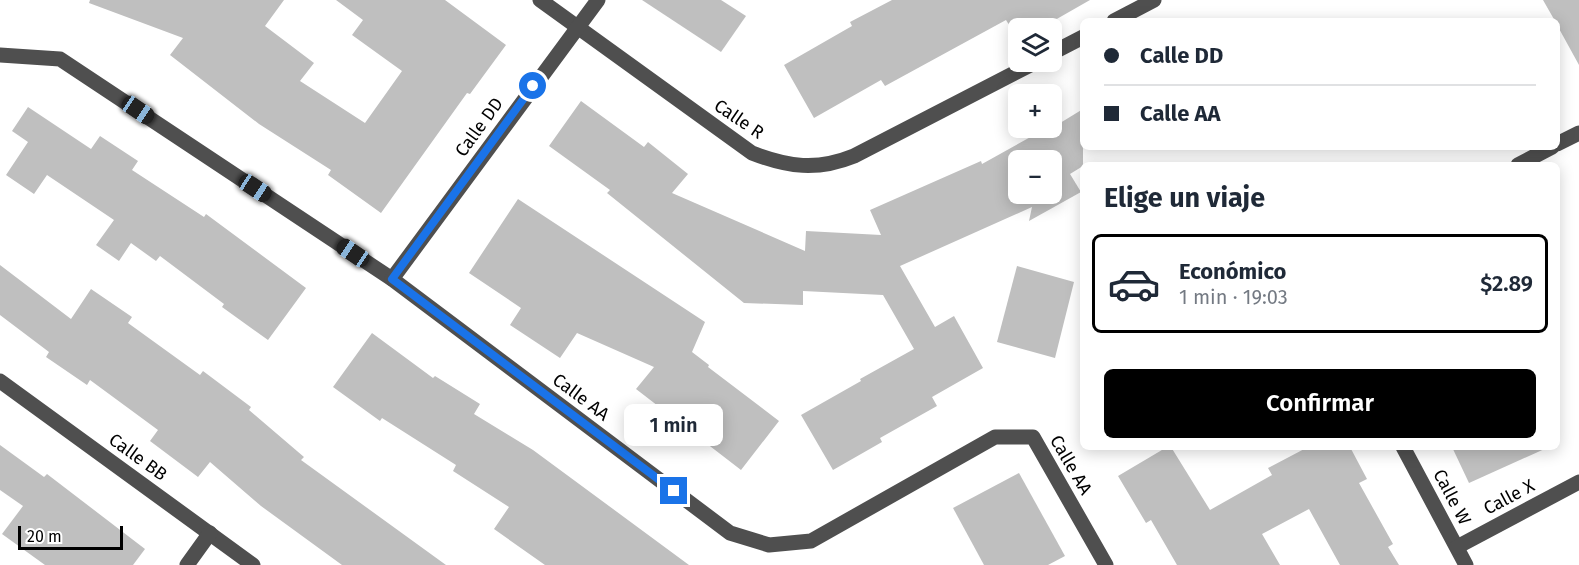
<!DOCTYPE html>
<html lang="es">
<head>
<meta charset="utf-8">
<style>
  :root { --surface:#fff; --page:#f2f2f3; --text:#1f2937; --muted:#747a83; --line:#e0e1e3; --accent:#000 }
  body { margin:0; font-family:"Fira Sans",sans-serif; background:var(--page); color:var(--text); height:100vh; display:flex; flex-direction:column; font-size:22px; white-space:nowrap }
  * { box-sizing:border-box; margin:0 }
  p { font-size:20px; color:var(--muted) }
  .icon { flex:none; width:33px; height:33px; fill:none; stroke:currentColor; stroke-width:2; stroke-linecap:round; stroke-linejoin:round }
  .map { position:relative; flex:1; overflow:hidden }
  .details { position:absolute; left:1080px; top:162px; width:480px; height:288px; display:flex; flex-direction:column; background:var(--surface); border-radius:9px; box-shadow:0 3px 15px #0003 }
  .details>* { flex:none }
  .guide { position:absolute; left:1080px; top:18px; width:480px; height:132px; border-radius:9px; box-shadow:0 3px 15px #0003; display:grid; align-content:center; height:132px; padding:0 24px; background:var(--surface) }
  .tools { position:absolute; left:1008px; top:18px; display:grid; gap:12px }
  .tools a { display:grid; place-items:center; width:54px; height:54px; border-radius:9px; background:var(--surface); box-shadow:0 3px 15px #0003; font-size:30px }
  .scale { position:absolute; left:18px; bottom:15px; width:105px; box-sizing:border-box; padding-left:6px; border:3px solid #000; border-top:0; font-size:16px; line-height:21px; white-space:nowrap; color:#000; -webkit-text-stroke:4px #fff; paint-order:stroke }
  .end { position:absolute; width:27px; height:27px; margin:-14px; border:8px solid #1a73e8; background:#fff; box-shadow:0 0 0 3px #fff }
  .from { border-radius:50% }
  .bubble { position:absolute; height:42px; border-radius:9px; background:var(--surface); box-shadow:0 3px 15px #0003; font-size:20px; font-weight:600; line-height:42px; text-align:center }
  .car { position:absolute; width:18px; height:36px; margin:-18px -9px; border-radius:8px; box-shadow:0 0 4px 2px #0007; background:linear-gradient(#222 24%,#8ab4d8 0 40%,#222 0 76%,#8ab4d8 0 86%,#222 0) }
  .guide b { display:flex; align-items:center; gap:21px; height:57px; font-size:22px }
  .guide b+b { border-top:2px solid var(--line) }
  .guide i { width:15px; height:15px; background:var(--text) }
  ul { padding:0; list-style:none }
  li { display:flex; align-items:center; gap:18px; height:99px; margin:0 12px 9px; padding:0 12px; border:3px solid var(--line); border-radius:9px }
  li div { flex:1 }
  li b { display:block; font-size:22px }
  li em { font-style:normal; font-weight:600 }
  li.active { border-color:var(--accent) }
  li>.icon { width:54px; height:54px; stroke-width:1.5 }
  h2 { padding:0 24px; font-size:27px; line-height:72px }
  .button { display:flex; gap:12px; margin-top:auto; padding:12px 24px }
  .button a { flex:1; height:69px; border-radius:9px; background:var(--accent); color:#fff; font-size:24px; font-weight:600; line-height:69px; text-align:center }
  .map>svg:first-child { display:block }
  .building { fill:#bfbfbf; fill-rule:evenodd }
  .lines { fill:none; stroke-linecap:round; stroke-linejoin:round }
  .minor { stroke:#4f4f4f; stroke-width:15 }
  .route { stroke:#1a73e8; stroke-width:8 }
  .labels { text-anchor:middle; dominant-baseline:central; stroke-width:6; stroke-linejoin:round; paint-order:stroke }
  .street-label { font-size:18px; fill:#000; stroke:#fff }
</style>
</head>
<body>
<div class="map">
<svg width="1579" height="565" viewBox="0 0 1579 565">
  <rect width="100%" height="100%" fill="#fff"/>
  <g class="building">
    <polygon points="90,0 284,0 265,26 314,63 300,81 365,123 402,71 352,35 363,20 336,0 445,0 506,45 470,94 467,93 381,213 328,175 331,170 259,124 170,55 183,38 89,3"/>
    <polygon points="642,0 721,0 746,16 721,52"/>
    <polygon points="892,0 1090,0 1041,28 1011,28 1006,20 885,86 881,80 814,118 784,65 852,26 850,22"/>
    <polygon points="1543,0 1579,0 1579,65 1557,25 1557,21 1555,21"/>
    <path d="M581,101L644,147L648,142L688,174L672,193L805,251L806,231L881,235L870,210L981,161L982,164L1045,129L1047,131L1083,109V166L1070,174L1081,192L1029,221L1032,207L900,266L935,327L954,316L983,368L932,397L937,406L880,438L882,442L833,470L801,415L861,381L860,379L914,349L883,295L803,291V305L744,303L607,193L610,190L549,146ZM1018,160H1052V194H1018Z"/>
    <polygon points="28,107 91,149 100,136 138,161 132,170 204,217 206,214 306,288 268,340 222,307 224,304 160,256 156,261 131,243 119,261 96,245 114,220 47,175 34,194 6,175 28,142 12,131"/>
    <polygon points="518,199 705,322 692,352 709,365 708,367 779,421 741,470 636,389 654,367 577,333 560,358 510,325 521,308 469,273"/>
    <polygon points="0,265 71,319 91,289 132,317 128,323 200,375 203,371 251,407 249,410 304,457 301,460 446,565 342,565 261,506 210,462 198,477 150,441 158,430 90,380 87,385 46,357 49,352 0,315"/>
    <polygon points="1017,266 1074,282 1055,358 997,342"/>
    <polygon points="372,333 433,378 435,376 480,404 474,414 533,450 689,565 545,565 494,529 509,507 453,471 456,465 382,418 380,421 333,387"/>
    <polygon points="0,445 44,477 47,474 145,549 133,565 45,565 2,534 23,506 0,490"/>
    <polygon points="1167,447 1171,447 1210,510 1272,475 1268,468 1308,447 1350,447 1367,479 1359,483 1393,544 1388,547 1399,565 1340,565 1309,509 1262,534 1280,565 1177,565 1151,520 1146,523 1118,476"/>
    <polygon points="1452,447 1549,447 1469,483"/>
    <polygon points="1019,473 1065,556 1048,565 984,565 953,508"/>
  </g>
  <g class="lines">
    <g class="minor">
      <path d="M540,0L752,153C788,167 817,171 854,156L1036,62"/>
      <polyline points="1114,21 1154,0"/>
      <polyline points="1052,53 1083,37"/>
      <polyline points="0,55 60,59 392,279 730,533 769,545 811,541 995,437 1033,437 1106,565"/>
      <polyline points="1557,144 1579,133"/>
      <polyline points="1518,165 1552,147"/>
      <polyline points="392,279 598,0"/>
      <polyline points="0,381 253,565"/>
      <polyline points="1403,447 1466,565"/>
      <polyline points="1457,547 1579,482"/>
      <polyline points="187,565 210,533"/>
    </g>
  </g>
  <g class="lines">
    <polyline class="route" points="533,86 392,279 674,491"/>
  </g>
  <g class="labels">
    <g class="street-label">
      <text transform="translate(739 119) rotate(34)">Calle R</text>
      <text transform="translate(479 127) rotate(-54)">Calle DD</text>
      <text transform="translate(581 397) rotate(37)">Calle AA</text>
      <text transform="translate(138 457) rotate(36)">Calle BB</text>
      <text transform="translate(1071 465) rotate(60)">Calle AA</text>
      <text transform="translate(1452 497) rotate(62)">Calle W</text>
      <text transform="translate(1509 497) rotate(-28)">Calle X</text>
    </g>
  </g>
</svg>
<div class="tools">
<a><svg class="icon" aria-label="layers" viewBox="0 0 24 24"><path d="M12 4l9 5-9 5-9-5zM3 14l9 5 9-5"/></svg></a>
<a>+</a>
<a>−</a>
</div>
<div class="scale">20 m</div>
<i class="end from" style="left:533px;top:86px"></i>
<i class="end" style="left:674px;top:491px"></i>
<div class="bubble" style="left:624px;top:404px;width:99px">1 min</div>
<i class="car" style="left:138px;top:110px;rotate:124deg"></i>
<i class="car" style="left:255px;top:188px;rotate:123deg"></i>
<i class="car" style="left:353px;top:253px;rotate:304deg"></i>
<div class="guide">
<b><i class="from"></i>Calle DD</b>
<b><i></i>Calle AA</b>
</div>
<section class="details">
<h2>Elige un viaje</h2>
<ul>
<li class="active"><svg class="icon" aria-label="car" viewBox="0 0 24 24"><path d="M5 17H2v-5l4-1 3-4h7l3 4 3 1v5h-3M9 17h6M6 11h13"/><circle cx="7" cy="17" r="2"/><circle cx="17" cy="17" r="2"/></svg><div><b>Económico</b><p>1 min · 19:03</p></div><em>$2.89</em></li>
</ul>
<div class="button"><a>Confirmar</a></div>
</section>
</div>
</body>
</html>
